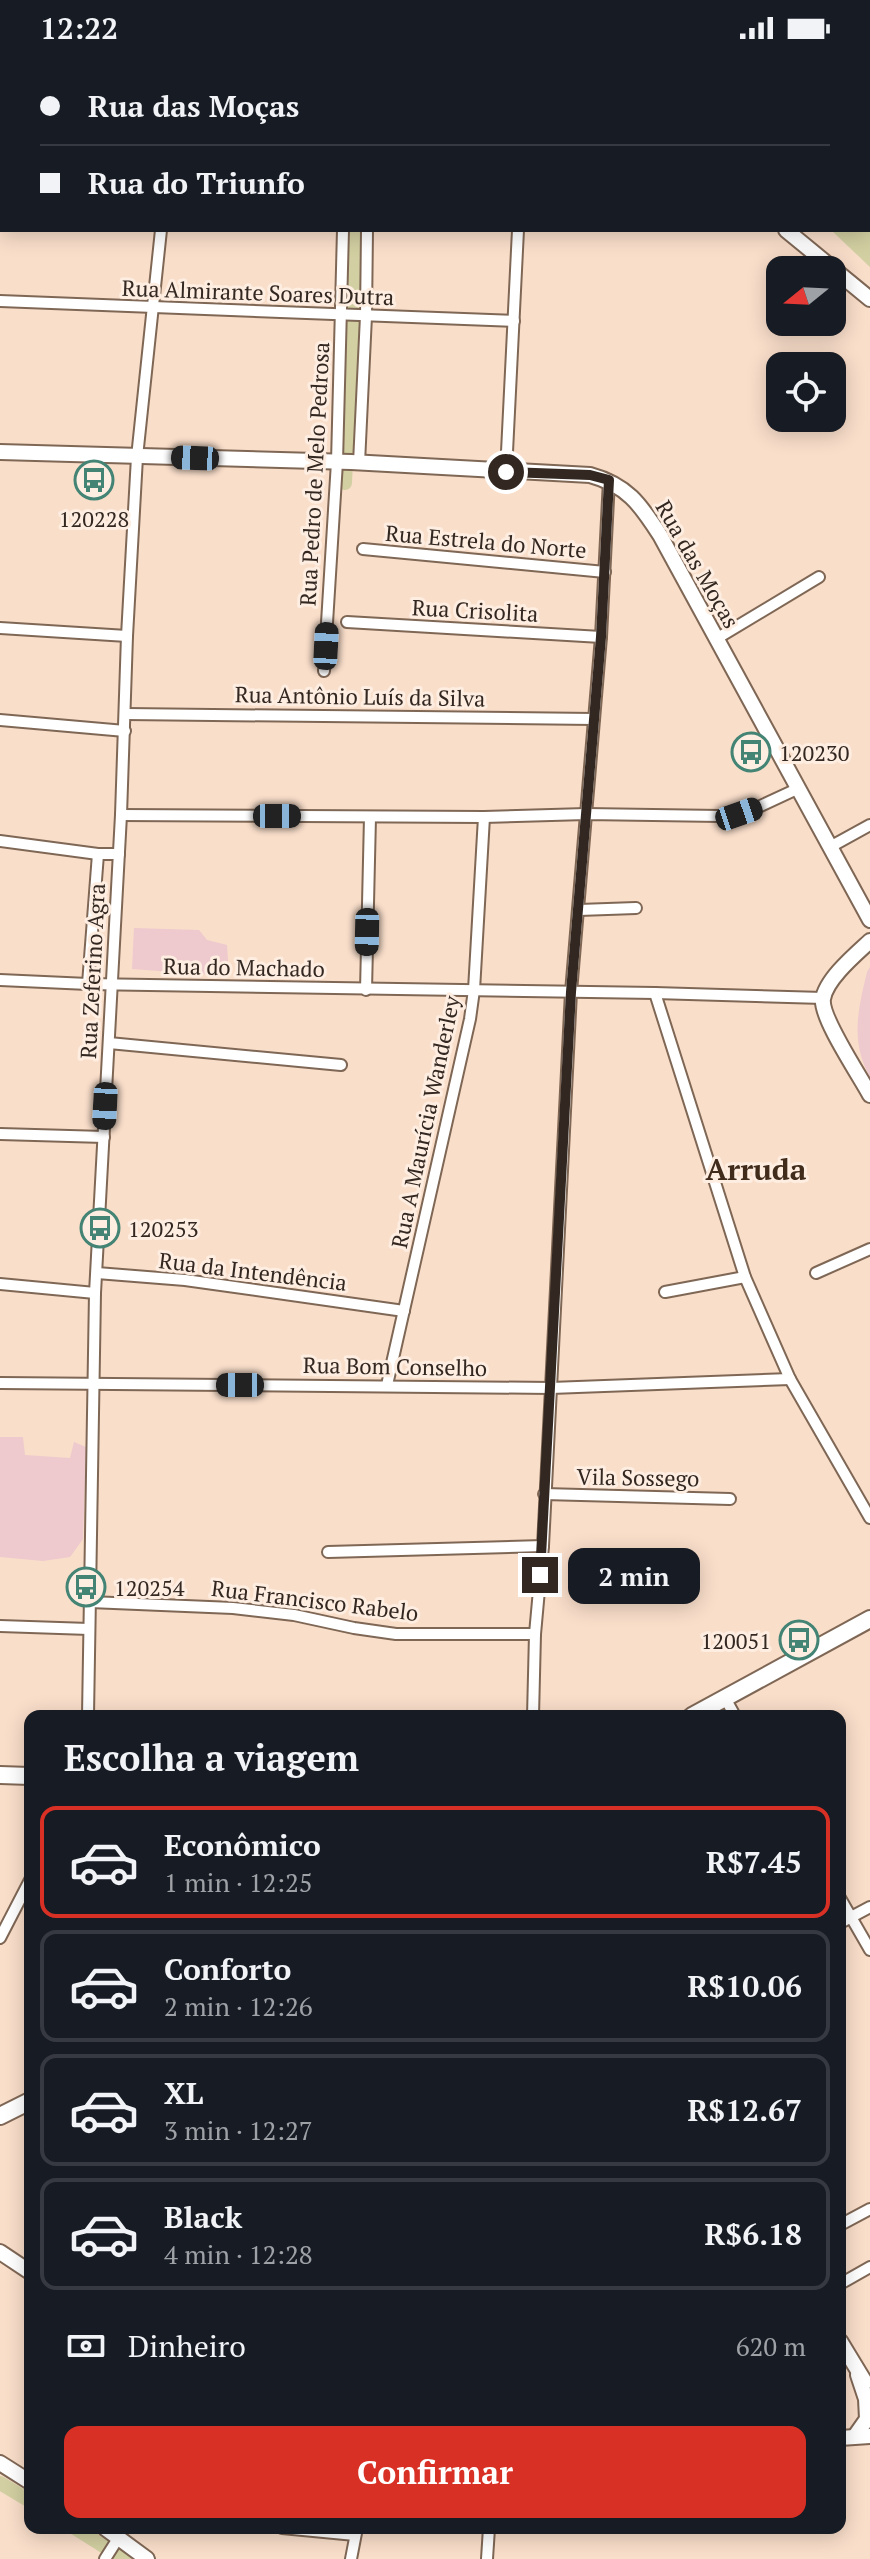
<!DOCTYPE html>
<html lang="pt">
<head>
<meta charset="utf-8">
<style>
  :root { --surface:#171b24; --page:#242831; --text:#f1f3f6; --muted:#9ea1a6; --line:#363941; --accent:#d93025 }
  body { margin:0; font-family:"PT Serif",serif; background:var(--page); color:var(--text); height:100vh; display:flex; flex-direction:column; font-size:30px; white-space:nowrap }
  * { box-sizing:border-box; margin:0 }
  p { font-size:26px; color:var(--muted) }
  .icon { flex:none; width:44px; height:44px; fill:none; stroke:currentColor; stroke-width:2; stroke-linecap:round; stroke-linejoin:round }
  .map { position:relative; flex:1; overflow:hidden }
  .panel { position:absolute; left:24px; top:1654px; width:822px; height:824px; display:flex; flex-direction:column; background:var(--surface); border-radius:16px; box-shadow:0 4px 20px #0003 }
  .panel>* { flex:none }
  .banner { position:absolute; left:0px; top:0px; width:870px; height:176px; box-shadow:0 4px 20px #0003; display:grid; align-content:center; height:176px; padding:0 40px; background:var(--surface) }
  .needle { width:52px; rotate:252deg }
  .buttons { position:absolute; left:766px; top:200px; display:grid; gap:16px }
  .buttons a { display:grid; place-items:center; width:80px; height:80px; border-radius:16px; background:var(--surface); box-shadow:0 4px 20px #0003; font-size:40px }
  .end { position:absolute; width:36px; height:36px; margin:-18px; border:10px solid #332821; background:#fff; box-shadow:0 0 0 4px #fff }
  .from { border-radius:50% }
  .bubble { position:absolute; height:56px; border-radius:16px; background:var(--surface); box-shadow:0 4px 20px #0003; font-size:26px; font-weight:600; line-height:56px; text-align:center }
  .car { position:absolute; width:24px; height:48px; margin:-24px -12px; border-radius:10px; box-shadow:0 0 6px 2px #0007; background:linear-gradient(#222 24%,#8ab4d8 0 40%,#222 0 76%,#8ab4d8 0 86%,#222 0) }
  .banner b { display:flex; align-items:center; gap:28px; height:76px; font-size:30px }
  .banner b+b { border-top:2px solid var(--line) }
  .banner i { width:20px; height:20px; background:var(--text) }
  ul { padding:0; list-style:none }
  li { display:flex; align-items:center; gap:24px; height:112px; margin:0 16px 12px; padding:0 24px; border:4px solid var(--line); border-radius:16px }
  li div { flex:1 }
  li b { display:block; font-size:30px }
  li em { font-style:normal; font-weight:600 }
  li.active { border-color:var(--accent) }
  li>.icon { width:72px; height:72px; stroke-width:1.5 }
  h2 { padding:0 40px; font-size:36px; line-height:96px }
  .pay { display:flex; align-items:center; gap:20px; height:88px; padding:0 40px; font-size:30px }
  .pay p { margin-inline-start:auto }
  .button { display:flex; gap:16px; margin-top:auto; padding:16px 40px }
  .button a { flex:1; height:92px; border-radius:16px; background:var(--accent); color:#fff; font-size:32px; font-weight:600; line-height:92px; text-align:center }
  .status { display:flex; justify-content:space-between; align-items:center; height:56px; padding:0 40px; background:var(--surface); direction:ltr }
  .status svg { height:22px; fill:currentColor }
  .map>svg:first-child { display:block }
  .green { fill:#eec9cd }
  .water { fill:#d2cfa2 }
  .lines { fill:none; stroke-linecap:round; stroke-linejoin:round }
  .canal { stroke:#d2cfa2; stroke-width:14 }
  .street-casing { stroke:#7f6755; stroke-width:14 }
  .secondary-casing { stroke:#7f6755; stroke-width:18 }
  .primary-casing { stroke:#7f6755; stroke-width:20 }
  .street { stroke:#fff; stroke-width:10 }
  .secondary { stroke:#fff; stroke-width:14 }
  .primary { stroke:#fff; stroke-width:16 }
  .route { stroke:#332821; stroke-width:10 }
  .labels { text-anchor:middle; dominant-baseline:central; stroke-width:6; stroke-linejoin:round; paint-order:stroke }
  .street-label { font-size:22px; fill:#332821; stroke:#feede1 }
  .poi-label { font-size:22px; fill:#332821; stroke:#feede1; text-anchor:start }
  .district-label { font-size:30px; font-weight:bold; fill:#412c1c; stroke:#feede1 }
</style>
</head>
<body>
<div class="status"><b>12:22</b><svg viewBox="0 0 49 12"><path d="M0 12V9h3v3zM5 12V6h3v6zM10 12V3h3v9zM15 12V0h3v12zM26 1h20v11H26zM47 4h2v5h-2z"/></svg></div>
<div class="map">
<svg width="870" height="2503" viewBox="0 0 870 2503">
  <rect width="100%" height="100%" fill="#f9deca"/>
  <g class="green">
    <polygon points="134,872 199,874 207,884 227,889 229,920 132,913"/>
    <path d="M870,911V1021C850,985 858,954 867,916Z"/>
    <polygon points="0,1381 23,1381 25,1399 70,1402 74,1386 86,1391 83,1483 70,1501 43,1505 0,1501"/>
  </g>
  <polygon class="water" points="868,158 870,159 870,211 831,174 868,174"/>
  <g class="lines">
    <g class="canal">
      <polyline points="361,0 361,2"/>
      <polyline points="345,427 357,174"/>
      <polyline points="0,2427 30,2445"/>
      <polyline points="75,2472 124,2503"/>
    </g>
    <defs>
      <g id="street">
        <polyline points="175,2 175,0"/>
        <polyline points="348,2 348,0"/>
        <polyline points="368,2 368,0"/>
        <polyline points="532,2 533,0"/>
        <polyline points="708,2 709,0"/>
        <polyline points="0,99 2,99"/>
        <polyline points="0,245 514,265"/>
        <polyline points="359,407 366,260 367,174"/>
        <polyline points="506,416 518,174"/>
        <polyline points="363,493 605,516"/>
        <polyline points="347,566 601,581"/>
        <polyline points="0,572 127,580"/>
        <polyline points="716,583 819,521"/>
        <polyline points="324,615 337,406 343,174"/>
        <polyline points="126,658 594,663"/>
        <polyline points="0,664 125,675"/>
        <polyline points="121,759 484,761 586,758 720,760 754,753 797,733"/>
        <polyline points="0,785 98,798 119,798"/>
        <polyline points="830,791 870,769"/>
        <polyline points="579,854 636,852"/>
        <polyline points="0,924 88,928 655,937 823,942"/>
        <polyline points="88,928 98,798"/>
        <polyline points="366,934 370,761"/>
        <polyline points="655,937 745,1221 790,1323 870,1462"/>
        <polyline points="109,987 341,1009"/>
        <polyline points="0,1078 104,1081"/>
        <polyline points="97,1217 185,1224 404,1255"/>
        <polyline points="816,1217 870,1193"/>
        <polyline points="0,1228 95,1237"/>
        <polyline points="665,1236 745,1221"/>
        <polyline points="0,1327 551,1332 790,1323"/>
        <polyline points="387,1329 470,963 474,934 484,761"/>
        <polyline points="544,1438 730,1443"/>
        <polyline points="328,1496 543,1490"/>
        <polyline points="90,1546 233,1552 294,1559 354,1572 396,1578 535,1578"/>
        <polyline points="0,1570 89,1573"/>
        <polyline points="725,1642 735,1660"/>
        <polyline points="88,1660 95,1237 121,759 127,580 137,401 161,174"/>
        <polyline points="533,1660 535,1578 543,1490 571,936 601,581 609,424"/>
        <polyline points="840,1842 870,1894"/>
        <polyline points="840,1867 870,1851"/>
        <polyline points="0,1882 30,1824"/>
        <polyline points="840,2169 870,2153"/>
        <polyline points="840,2228 870,2211"/>
        <polyline points="282,2472 355,2479"/>
        <polyline points="105,2503 119,2481"/>
        <polyline points="351,2503 357,2472"/>
        <polyline points="487,2503 489,2472"/>
      </g>
      <g id="secondary">
        <polyline points="560,0 563,2"/>
        <polyline points="698,0 700,2"/>
        <polyline points="868,130 870,131"/>
        <polyline points="786,174 870,243"/>
        <path d="M0,396L351,406L590,419C627,429 640,448 660,479L870,864"/>
        <path d="M870,885C856,898 826,923 823,943C820,961 860,1020 870,1039"/>
        <polyline points="0,2196 30,2216"/>
        <polyline points="840,2285 865,2326"/>
        <polyline points="855,2380 867,2363 866,2343 858,2319"/>
        <polyline points="840,2382 870,2380"/>
        <polyline points="0,2407 30,2426"/>
        <polyline points="105,2472 147,2503"/>
      </g>
      <g id="primary">
        <polyline points="692,1660 870,1563"/>
        <polyline points="0,1719 30,1720"/>
        <polyline points="0,2060 30,2045"/>
      </g>
    </defs>
    <use href="#street" class="street-casing"/>
    <use href="#secondary" class="secondary-casing"/>
    <use href="#primary" class="primary-casing"/>
    <use href="#street" class="street"/>
    <use href="#secondary" class="secondary"/>
    <use href="#primary" class="primary"/>
  </g>
  <g class="lines">
    <polyline class="route" points="506,416 590,419 609,424 601,581 571,936 540,1519"/>
  </g>
  <defs>
    <symbol id="bus-ring" viewBox="-11 -11 22 22"><circle r="9.5" fill="#feede1" stroke="#438475" stroke-width="1.5"/><path d="M-5-6H5V4H4V6H2V4H-2V6H-4V4H-5ZM-3.5-4V0h7V-4ZM-3.5 1.2v1.5H-2V1.2ZM2 1.2v1.5H3.5V1.2Z" fill="#438475"/></symbol>
  </defs>
  <g fill-rule="evenodd">
    <use href="#bus-ring" x="72" y="402" width="44" height="44"/>
    <use href="#bus-ring" x="729" y="674" width="44" height="44"/>
    <use href="#bus-ring" x="78" y="1150" width="44" height="44"/>
    <use href="#bus-ring" x="64" y="1509" width="44" height="44"/>
    <use href="#bus-ring" x="777" y="1562" width="44" height="44"/>
  </g>
  <g class="labels">
    <g class="street-label">
      <text transform="translate(258 236) rotate(2)">Rua Almirante Soares Dutra</text>
      <text transform="translate(314 418) rotate(-87)">Rua Pedro de Melo Pedrosa</text>
      <text transform="translate(486 485) rotate(5)">Rua Estrela do Norte</text>
      <text transform="translate(698 508) rotate(60)">Rua das Moças</text>
      <text transform="translate(475 554) rotate(3)">Rua Crisolita</text>
      <text transform="translate(360 640) rotate(1)">Rua Antônio Luís da Silva</text>
      <text transform="translate(244 911) rotate(1)">Rua do Machado</text>
      <text transform="translate(92 915) rotate(-87)">Rua Zeferino Agra</text>
      <text transform="translate(425 1066) rotate(-78)">Rua A Maurícia Wanderley</text>
      <text transform="translate(253 1215) rotate(7)">Rua da Intendência</text>
      <text transform="translate(395 1310) rotate(1)">Rua Bom Conselho</text>
      <text transform="translate(638 1421) rotate(1)">Vila Sossego</text>
      <text transform="translate(315 1544) rotate(7)">Rua Francisco Rabelo</text>
    </g>
    <g class="poi-label">
      <text x="94" y="462" text-anchor="middle">120228</text>
      <text x="779" y="696">120230</text>
      <text x="128" y="1172">120253</text>
      <text x="114" y="1531">120254</text>
      <text x="771" y="1584" text-anchor="end">120051</text>
    </g>
    <g class="district-label">
      <text x="756" y="1113">Arruda</text>
    </g>
  </g>
</svg>
<div class="buttons">
<a><svg class="needle" viewBox="-14 -14 28 28"><path d="M0-13l5 13h-10z" fill="#e53935"/><path d="M0 13l5-13h-10z" fill="#9ea1a6"/></svg></a>
<a><svg class="icon" aria-label="locate" viewBox="0 0 24 24"><circle cx="12" cy="12" r="6"/><path d="M12 2v4M12 18v4M2 12h4M18 12h4"/></svg></a>
</div>
<i class="end from" style="left:506px;top:416px"></i>
<i class="end" style="left:540px;top:1519px"></i>
<div class="bubble" style="left:568px;top:1492px;width:132px">2 min</div>
<i class="car" style="left:195px;top:402px;rotate:272deg"></i>
<i class="car" style="left:326px;top:590px;rotate:3deg"></i>
<i class="car" style="left:739px;top:758px;rotate:71deg"></i>
<i class="car" style="left:277px;top:760px;rotate:90deg"></i>
<i class="car" style="left:367px;top:876px;rotate:181deg"></i>
<i class="car" style="left:105px;top:1050px;rotate:183deg"></i>
<i class="car" style="left:240px;top:1329px;rotate:270deg"></i>
<div class="banner">
<b><i class="from"></i>Rua das Moças</b>
<b><i></i>Rua do Triunfo</b>
</div>
<section class="panel">
<h2>Escolha a viagem</h2>
<ul>
<li class="active"><svg class="icon" aria-label="car" viewBox="0 0 24 24"><path d="M5 17H2v-5l4-1 3-4h7l3 4 3 1v5h-3M9 17h6M6 11h13"/><circle cx="7" cy="17" r="2"/><circle cx="17" cy="17" r="2"/></svg><div><b>Econômico</b><p>1 min · 12:25</p></div><em>R$7.45</em></li>
<li><svg class="icon" aria-label="car" viewBox="0 0 24 24"><path d="M5 17H2v-5l4-1 3-4h7l3 4 3 1v5h-3M9 17h6M6 11h13"/><circle cx="7" cy="17" r="2"/><circle cx="17" cy="17" r="2"/></svg><div><b>Conforto</b><p>2 min · 12:26</p></div><em>R$10.06</em></li>
<li><svg class="icon" aria-label="car" viewBox="0 0 24 24"><path d="M5 17H2v-5l4-1 3-4h7l3 4 3 1v5h-3M9 17h6M6 11h13"/><circle cx="7" cy="17" r="2"/><circle cx="17" cy="17" r="2"/></svg><div><b>XL</b><p>3 min · 12:27</p></div><em>R$12.67</em></li>
<li><svg class="icon" aria-label="car" viewBox="0 0 24 24"><path d="M5 17H2v-5l4-1 3-4h7l3 4 3 1v5h-3M9 17h6M6 11h13"/><circle cx="7" cy="17" r="2"/><circle cx="17" cy="17" r="2"/></svg><div><b>Black</b><p>4 min · 12:28</p></div><em>R$6.18</em></li>
</ul>
<div class="pay"><svg class="icon" aria-label="cash" viewBox="0 0 24 24"><path d="M3 7h18v10H3z"/><circle cx="12" cy="12" r="2"/></svg>Dinheiro<p>620 m</p></div>
<div class="button"><a>Confirmar</a></div>
</section>
</div>
</body>
</html>
